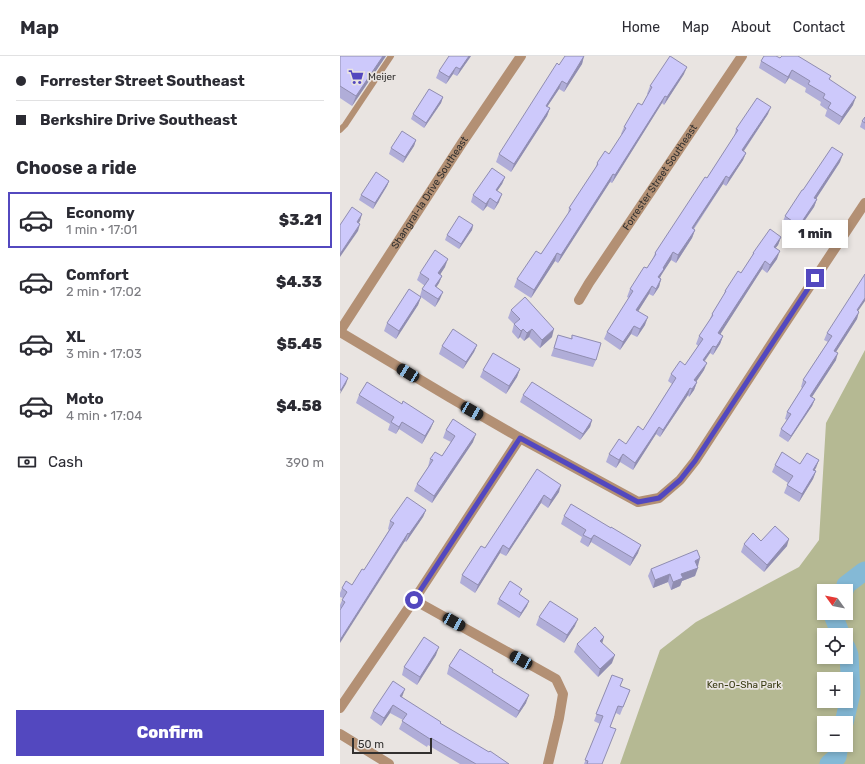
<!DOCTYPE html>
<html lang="en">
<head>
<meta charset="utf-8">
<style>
  :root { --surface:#fff; --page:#f2f2f3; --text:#2b2b33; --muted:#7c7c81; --line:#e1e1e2; --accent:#5348bf }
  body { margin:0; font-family:Rubik,sans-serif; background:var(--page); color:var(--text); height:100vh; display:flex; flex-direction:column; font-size:15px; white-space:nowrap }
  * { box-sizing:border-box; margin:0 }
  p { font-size:13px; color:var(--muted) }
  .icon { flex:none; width:22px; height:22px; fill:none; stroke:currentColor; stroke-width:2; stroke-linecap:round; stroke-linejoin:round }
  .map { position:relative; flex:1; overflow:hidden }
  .side { display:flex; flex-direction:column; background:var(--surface); width:340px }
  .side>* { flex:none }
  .banner { display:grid; align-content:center; height:88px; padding:0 16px; background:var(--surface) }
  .needle { width:26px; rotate:303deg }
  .controls { position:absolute; left:477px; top:528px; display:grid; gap:8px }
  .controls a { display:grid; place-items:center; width:36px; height:36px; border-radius:0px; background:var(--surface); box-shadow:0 2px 6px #0003; font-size:20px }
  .scale { position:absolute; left:12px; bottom:10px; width:80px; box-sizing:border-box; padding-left:4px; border:2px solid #32302f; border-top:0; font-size:11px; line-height:14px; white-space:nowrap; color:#32302f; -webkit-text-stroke:3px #e9e4e1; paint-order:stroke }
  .end { position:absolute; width:18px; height:18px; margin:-9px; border:5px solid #5348bf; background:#fff; box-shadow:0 0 0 2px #fff }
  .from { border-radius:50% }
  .bubble { position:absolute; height:28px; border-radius:0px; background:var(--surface); box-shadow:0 2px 6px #0003; font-size:13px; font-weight:800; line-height:28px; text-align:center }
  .car { position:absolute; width:12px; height:24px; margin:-12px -6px; border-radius:5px; box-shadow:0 0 3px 1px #0007; background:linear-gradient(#222 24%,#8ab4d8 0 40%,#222 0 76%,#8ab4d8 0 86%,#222 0) }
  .banner b { display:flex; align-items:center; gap:14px; height:38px; font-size:15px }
  .banner b+b { border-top:1px solid var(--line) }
  .banner i { width:10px; height:10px; background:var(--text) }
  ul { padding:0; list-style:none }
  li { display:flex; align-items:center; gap:12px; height:56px; margin:0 8px 6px; padding:0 8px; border:2px solid transparent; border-radius:0px }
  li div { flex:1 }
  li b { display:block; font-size:15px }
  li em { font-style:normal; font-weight:800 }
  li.current { border-color:var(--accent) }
  li>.icon { width:36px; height:36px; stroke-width:1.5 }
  h2 { padding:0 16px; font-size:18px; line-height:48px }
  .pay { display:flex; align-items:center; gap:10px; height:44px; padding:0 16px; font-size:15px }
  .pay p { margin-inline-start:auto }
  .action { display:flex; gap:8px; margin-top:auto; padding:8px 16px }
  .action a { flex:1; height:46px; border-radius:0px; background:var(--accent); color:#fff; font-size:16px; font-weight:800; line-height:46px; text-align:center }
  header { display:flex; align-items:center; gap:24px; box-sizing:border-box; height:56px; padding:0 20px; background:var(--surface); border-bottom:1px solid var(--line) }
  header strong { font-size:19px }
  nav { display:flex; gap:22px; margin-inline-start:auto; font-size:14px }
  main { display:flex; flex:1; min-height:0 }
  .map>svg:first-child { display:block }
  .green { fill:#b5b993; fill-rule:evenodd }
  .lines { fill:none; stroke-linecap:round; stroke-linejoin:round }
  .river { stroke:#84b9d6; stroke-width:19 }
  .lane { stroke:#b39074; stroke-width:6 }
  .street { stroke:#b39074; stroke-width:10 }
  .wall { fill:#b0add8 }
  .shaded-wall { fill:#908db0 }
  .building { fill:#cdc9fb; stroke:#908db0 }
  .route { stroke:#5348bf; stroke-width:5 }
  .labels { text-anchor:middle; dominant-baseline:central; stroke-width:3.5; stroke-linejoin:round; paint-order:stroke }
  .poi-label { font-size:10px; fill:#32302f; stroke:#e9e4e1; text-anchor:start }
  .street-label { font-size:10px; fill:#32302f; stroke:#e9e4e1 }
  .park-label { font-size:10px; fill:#393b13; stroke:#e9e4e1 }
</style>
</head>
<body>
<header>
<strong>Map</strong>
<nav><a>Home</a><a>Map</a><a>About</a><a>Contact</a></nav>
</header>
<main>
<section class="side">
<div class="banner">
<b><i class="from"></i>Forrester Street Southeast</b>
<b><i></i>Berkshire Drive Southeast</b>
</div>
<h2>Choose a ride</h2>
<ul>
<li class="current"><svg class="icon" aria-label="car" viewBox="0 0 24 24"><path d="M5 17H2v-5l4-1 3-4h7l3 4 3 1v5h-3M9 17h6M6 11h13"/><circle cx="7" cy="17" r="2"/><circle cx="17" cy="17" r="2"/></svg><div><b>Economy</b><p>1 min · 17:01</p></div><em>$3.21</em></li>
<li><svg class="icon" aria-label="car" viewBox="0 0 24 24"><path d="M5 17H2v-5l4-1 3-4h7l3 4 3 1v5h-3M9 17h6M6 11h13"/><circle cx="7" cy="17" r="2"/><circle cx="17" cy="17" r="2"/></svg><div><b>Comfort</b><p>2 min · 17:02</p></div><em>$4.33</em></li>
<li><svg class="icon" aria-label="car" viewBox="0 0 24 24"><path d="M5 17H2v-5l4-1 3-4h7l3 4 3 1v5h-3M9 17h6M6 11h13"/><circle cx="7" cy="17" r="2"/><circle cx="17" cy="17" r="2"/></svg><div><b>XL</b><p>3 min · 17:03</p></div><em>$5.45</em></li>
<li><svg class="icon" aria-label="car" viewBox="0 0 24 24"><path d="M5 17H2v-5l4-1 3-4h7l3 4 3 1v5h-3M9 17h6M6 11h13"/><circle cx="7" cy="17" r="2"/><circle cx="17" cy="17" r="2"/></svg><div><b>Moto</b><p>4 min · 17:04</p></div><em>$4.58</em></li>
</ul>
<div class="pay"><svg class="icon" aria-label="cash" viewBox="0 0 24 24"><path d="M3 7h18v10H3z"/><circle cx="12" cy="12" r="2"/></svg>Cash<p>390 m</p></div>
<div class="action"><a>Confirm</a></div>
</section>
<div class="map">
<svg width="525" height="708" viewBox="0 0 525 708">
  <rect width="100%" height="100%" fill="#e9e4e1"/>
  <path class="green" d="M525,294V708H280L320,594L356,566L459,511L479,484L486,367ZM484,535H506V557H484ZM484,579H506V601H484ZM484,623H506V645H484ZM484,667H506V689H484Z"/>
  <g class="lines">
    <g class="river">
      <polyline points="504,535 506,529 523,516 525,515"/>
      <polyline points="494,557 493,559 501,579"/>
      <polyline points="504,667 511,637 509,599 506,591"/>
      <polyline points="489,708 497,701 499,689"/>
    </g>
    <polyline class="lane" points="0,74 5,69 51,0"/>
    <g class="street">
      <path id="s1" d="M239,244L249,227L402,0"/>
      <path id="s2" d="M0,275L122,87L181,0"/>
      <polyline points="0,276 109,341 180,382 298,446 319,442 340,424 355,405 434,284 525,147"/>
      <polyline points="74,544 216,623 223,638 219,662 208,708"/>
      <polyline points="0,652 74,544 180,382"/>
      <polyline points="0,678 49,708"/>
    </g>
  </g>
  <g class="wall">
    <polygon points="0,0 46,0 12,50 0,42"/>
    <polygon points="131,0 117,20 113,18 106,28 96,22 99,15"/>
    <polygon points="244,0 242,8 224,36 219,33 207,51 210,52 207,60 171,116 156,106 159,98 219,9"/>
    <polygon points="440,2 491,20 489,24 513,49 499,69 485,60 487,54 480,49 481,46 465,36 466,32 449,22 445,28 419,12 421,5"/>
    <polygon points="344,18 324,49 322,47 272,127 270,126 218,207 215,205 191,242 174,231 177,223 201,198 228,158 229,152 255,113 257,107 269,98 282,79 281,78 284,71 302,49 308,38 307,38 310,30"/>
    <polygon points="103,41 101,47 84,72 71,63 73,58"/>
    <polygon points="428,58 404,95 406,97 403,104 386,130 383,128 354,173 355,174 352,182 336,207 331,204 322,217 320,222 321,223 319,231 313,240 309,238 298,255 305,269 297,281 291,278 280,294 264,283 267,276 289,242 287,241 290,233 307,212 313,202 315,197 367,122 394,81 396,73"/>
    <polygon points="525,61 525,74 520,71 522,65"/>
    <polygon points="76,84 74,90 63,107 49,98 51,92"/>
    <polygon points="500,106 476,143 477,143 474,151 456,177 442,168 445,160 463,134"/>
    <polygon points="165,121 162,128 157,135 159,146 154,154 147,150 143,155 131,146 133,139"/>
    <polygon points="49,125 47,130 33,153 19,144 21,139"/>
    <polygon points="133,169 132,174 119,193 105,184 107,179"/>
    <polygon points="441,181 438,189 435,192 437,203 427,217 422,213 380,278 383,280 380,288 373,299 370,297 365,305 364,314 356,326 357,326 354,334 349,341 348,339 320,381 316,378 293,414 280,406 276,412 266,406 269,398 286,388 303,374 332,328 328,325 331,318 345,309 358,290 356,288 359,280 369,265 372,258 383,240 385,235 401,217 412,200 413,197"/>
    <polygon points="105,211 100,218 102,220 99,227 96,231 100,243 95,251 81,241 78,249 56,283 44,275 47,267 80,240 82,233 85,230 77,224 80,217"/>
    <polygon points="171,254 212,281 200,292 189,281 184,285 180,281 178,283 172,276 174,268 168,262"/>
    <polygon points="518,255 517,263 496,296 496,304 472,341 475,343 472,350 448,386 439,380 441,373 447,364 445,363 447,356 462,332 461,331 463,324 488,286 484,284 487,277"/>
    <polygon points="218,279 231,283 232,279 256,304 253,311 211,300"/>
    <polygon points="137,289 134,296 123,313 99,298 102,290"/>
    <polygon points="180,313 177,321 166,338 140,321 143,314"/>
    <polygon points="19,339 91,372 82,388 59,373 56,378 48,374 50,368 16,347"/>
    <polygon points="183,339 232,352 252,364 250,371 240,384 180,346"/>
    <polygon points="106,374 133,386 92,447 74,435 77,428 88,411 90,403 102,400 111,386 103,382"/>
    <polygon points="479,404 474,414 476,415 473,423 459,446 444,437 448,427 432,416 435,409 460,408"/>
    <polygon points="197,413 219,436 208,452 201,447 166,500 160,497 135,537 120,527 122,519 145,492"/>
    <polygon points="86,454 83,461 66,486 65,485 1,553 0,552 0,549 3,542 0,541 0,537 2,532 12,529 24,514 49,474 48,473 50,465"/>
    <polygon points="224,460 298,497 290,510 251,486 248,491 240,486 242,481 221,468"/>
    <polygon points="421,485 447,490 424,516 401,496 404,488"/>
    <polygon points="360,502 357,510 355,520 342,525 340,530 331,534 328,526 313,532 308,520 311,513"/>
    <polygon points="180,539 187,550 179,562 157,548 159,543"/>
    <polygon points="199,561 235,570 224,587 196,569"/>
    <polygon points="262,587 272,607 258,621 234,596 237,588"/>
    <polygon points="96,599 77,629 62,619 64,611"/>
    <polygon points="109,610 152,616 186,647 176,662 107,618"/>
    <polygon points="272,619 280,630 290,634 280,659 276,657 270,671 262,708 244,708 260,668 254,665"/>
    <polygon points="62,641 100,668 169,708 120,708 88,689 87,691 59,673 63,664 50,657 41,670 30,662 33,655"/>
  </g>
  <g class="shaded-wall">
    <polygon points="43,0 46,0 12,50 16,40"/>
    <polygon points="129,0 131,0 117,20 120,13"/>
    <polygon points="244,0 242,8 224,36 227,28"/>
    <polygon points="116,11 113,18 106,28 109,21"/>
    <polygon points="347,11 344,18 324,49 327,41"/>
    <polygon points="452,14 449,22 445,28 448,21"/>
    <polygon points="222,25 219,33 203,57 206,50"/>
    <polygon points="325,40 322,47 272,127 275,119"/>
    <polygon points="103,41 101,47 84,72 86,67"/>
    <polygon points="516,41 513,49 499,69 502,61"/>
    <polygon points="431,51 428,58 399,102 402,94"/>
    <polygon points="210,52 207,60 171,116 174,108"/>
    <polygon points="76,84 74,90 63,107 65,101"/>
    <polygon points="406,97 403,104 386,130 389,122"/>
    <polygon points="503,98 500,106 472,149 474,142"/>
    <polygon points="273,118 270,126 218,207 221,199"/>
    <polygon points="386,120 383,128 349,179 352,172"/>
    <polygon points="165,121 162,128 153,141 156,134"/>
    <polygon points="49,125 47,130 33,153 35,147"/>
    <polygon points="162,138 159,146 154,154 157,147"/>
    <polygon points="150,142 147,150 143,155 146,148"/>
    <polygon points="477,143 474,151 456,177 459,170"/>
    <polygon points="22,158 20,165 15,173 17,166"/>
    <polygon points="20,168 18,175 0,201 0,198"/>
    <polygon points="133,169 132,174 119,193 121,188"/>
    <polygon points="355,174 352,182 336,207 338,199"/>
    <polygon points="441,181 438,189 431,198 434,191"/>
    <polygon points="440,195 437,203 427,217 430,209"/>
    <polygon points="333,196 331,204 315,229 318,221 323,212"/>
    <polygon points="217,197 215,205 191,242 194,234"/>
    <polygon points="108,203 105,211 96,225 98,217"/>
    <polygon points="425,205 422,213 376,285 378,277"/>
    <polygon points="102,220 99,227 92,238 95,230"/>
    <polygon points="321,223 319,231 313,240 316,233"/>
    <polygon points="312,230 309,238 294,262 296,254"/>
    <polygon points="103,236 100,243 95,251 98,243"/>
    <polygon points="81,241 78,249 56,283 59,275"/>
    <polygon points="525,242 525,245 514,261 517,254"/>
    <polygon points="519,256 517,263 492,302 494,295"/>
    <polygon points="308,261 305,269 297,281 300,273"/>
    <polygon points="294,270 291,278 280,294 283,286"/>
    <polygon points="183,273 180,281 178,283 181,275"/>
    <polygon points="192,273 189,281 184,285 187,277"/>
    <polygon points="214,273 212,281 200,292 202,284"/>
    <polygon points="383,280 380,288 373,299 376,291"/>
    <polygon points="137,289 134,296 123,313 126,306"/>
    <polygon points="373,290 370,297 360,311 363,304"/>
    <polygon points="498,297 496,304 468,347 470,340"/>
    <polygon points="367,307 364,314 352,332 354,324"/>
    <polygon points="180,313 177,321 166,338 169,330"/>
    <polygon points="8,322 6,328 0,338 1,334"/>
    <polygon points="357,326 354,334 349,341 352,333"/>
    <polygon points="350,332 348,339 320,381 323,374"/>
    <polygon points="475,343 472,350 448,386 451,380"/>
    <polygon points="252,364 250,371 240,384 243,378"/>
    <polygon points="94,365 91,372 82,388 85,380"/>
    <polygon points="62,366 59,373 56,378 59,371"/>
    <polygon points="319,371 316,378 293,414 295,407"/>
    <polygon points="136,378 133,386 92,447 94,440"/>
    <polygon points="283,398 280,406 276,412 279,404"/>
    <polygon points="479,404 476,412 470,421 473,414"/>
    <polygon points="476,415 473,423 459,446 462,438"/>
    <polygon points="221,429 219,436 208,452 211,444"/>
    <polygon points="204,439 201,447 166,500 169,493"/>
    <polygon points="86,454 83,461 66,486 69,478"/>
    <polygon points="68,477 65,485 0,587 0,584"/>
    <polygon points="254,479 251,486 248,491 251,483"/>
    <polygon points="449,483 447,490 424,516 427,509"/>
    <polygon points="163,489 160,497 135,537 138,529"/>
    <polygon points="301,489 298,497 290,510 293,502"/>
    <polygon points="360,502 358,510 352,512 355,505"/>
    <polygon points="358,512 355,520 342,525 340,530 331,534 333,526 341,518"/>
    <polygon points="330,518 328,526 313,532 315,524"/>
    <polygon points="189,545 187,550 179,562 181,557"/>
    <polygon points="238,563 235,570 224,587 227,579"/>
    <polygon points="264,581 262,588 260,585"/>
    <polygon points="99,591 96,599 77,629 80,621"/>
    <polygon points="275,599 272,607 258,621 260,613"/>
    <polygon points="65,633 62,641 57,647 60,640"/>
    <polygon points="189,639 186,647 176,662 179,655"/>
    <polygon points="53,649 50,657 41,670 44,662"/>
  </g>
  <g class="building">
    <polygon points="0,0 43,0 16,40 0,30"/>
    <polygon points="109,0 129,0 120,13 116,11 109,21 99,15"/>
    <polygon points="225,0 244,0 227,28 222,25 206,50 210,52 174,108 159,98 217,7 219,9"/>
    <polygon points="330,0 347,11 327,41 325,40 275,119 273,118 221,199 217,197 194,234 177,223 196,195 201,198 231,153 229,152 258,108 257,107 265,95 269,98 286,72 284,71 298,47 302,49 312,31 310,30"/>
    <polygon points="424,0 436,0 440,2 442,0 458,0 491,20 489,23 516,41 502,61 488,52 491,47 483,42 485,38 468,28 470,25 452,14 448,21 421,5"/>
    <polygon points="89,33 103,41 86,67 73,58"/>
    <polygon points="417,42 431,51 402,94 406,97 389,122 386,120 352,172 355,174 338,199 333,196 323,212 324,213 318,221 321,223 316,233 312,230 296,254 308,261 300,273 294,270 283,286 267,276 293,235 290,233 304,211 307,212 316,198 315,197 365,121 367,122 398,74 396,73"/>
    <polygon points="525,61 525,67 522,65"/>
    <polygon points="62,75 76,84 65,101 51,92"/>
    <polygon points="492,91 503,98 474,142 477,143 459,170 445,160 462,134 463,134"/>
    <polygon points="152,112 165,121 156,134 162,138 157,147 150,142 146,148 133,139"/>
    <polygon points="36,116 49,125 35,147 21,139"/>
    <polygon points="12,151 22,158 17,166 20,168 0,198 0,169"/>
    <polygon points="119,160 133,169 121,188 107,179"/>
    <polygon points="430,173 441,181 434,191 440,195 430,209 425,205 378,277 383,280 376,291 373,290 363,304 367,307 354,324 357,326 352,333 350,332 323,374 319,371 295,407 283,398 279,404 269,398 279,383 286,388 298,370 303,374 336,322 331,318 340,305 345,309 363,283 359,280 373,259 372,258 386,235 385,235 398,215 401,217 414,197 413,197"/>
    <polygon points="95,194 108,203 98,217 102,220 95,230 103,236 98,243 82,233 89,223 80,217"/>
    <polygon points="525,218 525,242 517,254 519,256 494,295 498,297 470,340 475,343 451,380 441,373 451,358 447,356 466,326 463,324 492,280 487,277"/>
    <polygon points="69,233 81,241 59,275 47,267"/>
    <polygon points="185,241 214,273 202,284 192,273 187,277 183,273 181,275 174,268 180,263 171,254"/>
    <polygon points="113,273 137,289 126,306 102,290"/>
    <polygon points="218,279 232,283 232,279 261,287 256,304 214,292"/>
    <polygon points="153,297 180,313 169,330 143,314"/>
    <polygon points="0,317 8,322 1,334 0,334"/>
    <polygon points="27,326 62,348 63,345 94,365 85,380 62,366 59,371 51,366 54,361 19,339"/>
    <polygon points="192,326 252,364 243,378 183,339"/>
    <polygon points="113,363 136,378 94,440 77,428 93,404 90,403 95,396 102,400 115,380 106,374"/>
    <polygon points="442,396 460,408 467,397 479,404 473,414 476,415 462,438 447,429 453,420 435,409"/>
    <polygon points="197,413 221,429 211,444 204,439 169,493 163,489 138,529 122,519 141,490 145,492"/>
    <polygon points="67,441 86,454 69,478 68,477 0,584 0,554 5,546 2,544 7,536 2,532 6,525 12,529 22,513 24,514 54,467 50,465"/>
    <polygon points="231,448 271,472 271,471 301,489 293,502 254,479 251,483 243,479 246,474 224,460"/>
    <polygon points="435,470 449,483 427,509 404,488 413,477 421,485"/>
    <polygon points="357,494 360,502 355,505 358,512 341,518 343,522 333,526 330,518 315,524 311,513"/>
    <polygon points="170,525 182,533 179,538 189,545 181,557 159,543"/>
    <polygon points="210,545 238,563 227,579 199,561"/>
    <polygon points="255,571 264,581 260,585 275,599 260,613 237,588"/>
    <polygon points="84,581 99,591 80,621 64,611"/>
    <polygon points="120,593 153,614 152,616 189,639 179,655 109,610"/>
    <polygon points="272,619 283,623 280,630 290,634 283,651 278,650 270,671 276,673 262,708 247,708 248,705 245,704 263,660 256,658"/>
    <polygon points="53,625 65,633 60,640 101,666 100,667 149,696 150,695 169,708 136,708 91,682 90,683 62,665 67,658 53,649 44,662 33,655"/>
  </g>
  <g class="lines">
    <polyline class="route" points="74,544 180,382 298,446 319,442 340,424 355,405 475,222"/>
  </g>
  <defs>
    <symbol id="supermarket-bare" viewBox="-9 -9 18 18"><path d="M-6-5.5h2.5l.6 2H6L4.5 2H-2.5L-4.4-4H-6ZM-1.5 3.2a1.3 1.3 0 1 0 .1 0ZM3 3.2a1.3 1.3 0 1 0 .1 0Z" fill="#5348bf" stroke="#e9e4e1" stroke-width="2.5" paint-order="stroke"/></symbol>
  </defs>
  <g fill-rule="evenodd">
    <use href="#supermarket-bare" x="5" y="10" width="22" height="22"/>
  </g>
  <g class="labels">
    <g class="poi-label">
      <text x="28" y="21">Meijer</text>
    </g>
    <g class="street-label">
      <text stroke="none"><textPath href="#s1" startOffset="147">Forrester Street Southeast</textPath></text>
      <text stroke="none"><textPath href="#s2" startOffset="165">Shangrai-la Drive Southeast</textPath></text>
    </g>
    <g class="park-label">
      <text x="404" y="629">Ken-O-Sha Park</text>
    </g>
  </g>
</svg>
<div class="controls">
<a><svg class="needle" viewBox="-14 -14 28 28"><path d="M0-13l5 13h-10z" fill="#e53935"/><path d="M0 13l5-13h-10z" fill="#7c7c81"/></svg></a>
<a><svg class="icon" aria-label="locate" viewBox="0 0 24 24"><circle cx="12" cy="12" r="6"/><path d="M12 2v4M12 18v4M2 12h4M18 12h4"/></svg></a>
<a>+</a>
<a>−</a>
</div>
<div class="scale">50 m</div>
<i class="end from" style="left:74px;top:544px"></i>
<i class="end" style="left:475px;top:222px"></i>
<div class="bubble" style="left:442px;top:164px;width:66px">1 min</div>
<i class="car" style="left:68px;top:317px;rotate:301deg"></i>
<i class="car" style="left:132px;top:355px;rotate:120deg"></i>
<i class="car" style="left:114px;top:566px;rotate:119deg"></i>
<i class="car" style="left:181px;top:604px;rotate:299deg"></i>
</div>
</main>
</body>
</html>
